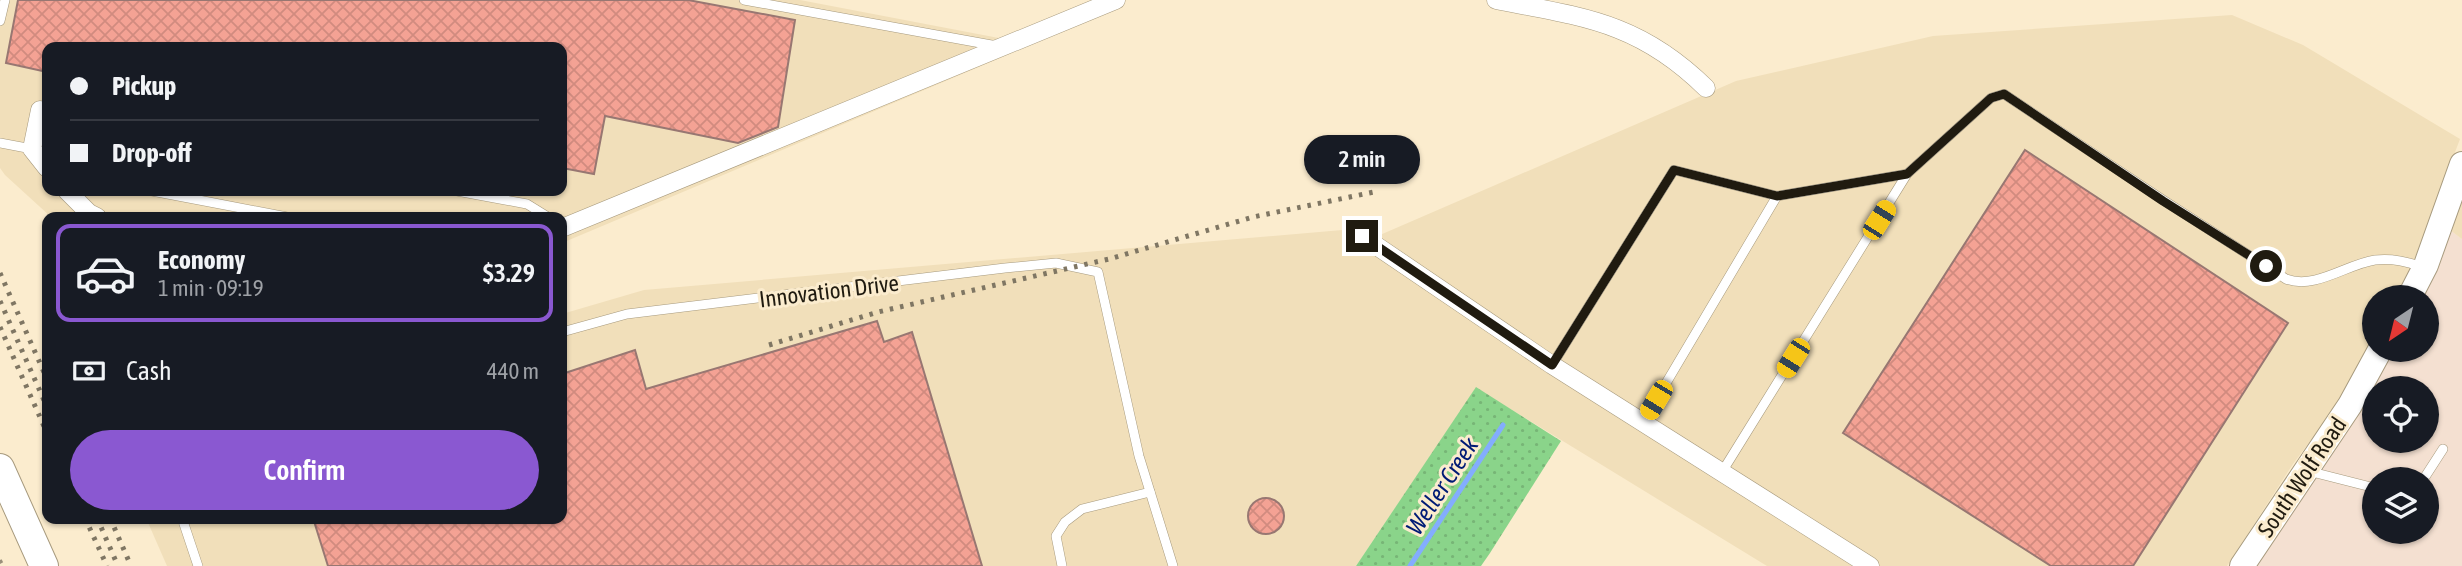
<!DOCTYPE html>
<html lang="en">
<head>
<meta charset="utf-8">
<style>
  :root { --surface:#171b24; --page:#242831; --text:#f1f3f6; --muted:#9ea1a6; --line:#363941; --accent:#8a58d1 }
  body { margin:0; font-family:"Asap Condensed",sans-serif; background:var(--page); color:var(--text); height:100vh; display:flex; flex-direction:column; font-size:26px; white-space:nowrap }
  * { box-sizing:border-box; margin:0 }
  p { font-size:23px; color:var(--muted) }
  .icon { flex:none; width:38px; height:38px; fill:none; stroke:currentColor; stroke-width:2; stroke-linecap:round; stroke-linejoin:round }
  .map { position:relative; flex:1; overflow:hidden }
  .details { position:absolute; left:42px; top:212px; width:525px; height:312px; display:flex; flex-direction:column; background:var(--surface); border-radius:14px; box-shadow:0 2px 5px #0004 }
  .details>* { flex:none }
  .hud { position:absolute; left:42px; top:42px; width:525px; height:154px; border-radius:14px; box-shadow:0 2px 5px #0004; display:grid; align-content:center; height:154px; padding:0 28px; background:var(--surface) }
  .needle { width:46px; rotate:215deg }
  .fabs { position:absolute; left:2362px; top:285px; display:grid; gap:14px }
  .fabs a { display:grid; place-items:center; width:77px; height:77px; border-radius:50%; background:var(--surface); box-shadow:0 2px 5px #0004; font-size:35px }
  .end { position:absolute; width:32px; height:32px; margin:-16px; border:9px solid #201b10; background:#fff; box-shadow:0 0 0 4px #fff }
  .from { border-radius:50% }
  .bubble { position:absolute; height:49px; border-radius:24px; background:var(--surface); box-shadow:0 2px 5px #0004; font-size:23px; font-weight:600; line-height:49px; text-align:center }
  .car { position:absolute; width:21px; height:42px; margin:-21px -10px; border-radius:9px; box-shadow:0 0 5px 2px #0007; background:linear-gradient(#f5c518 24%,#345 0 40%,#f5c518 0 76%,#345 0 86%,#f5c518 0) }
  .hud b { display:flex; align-items:center; gap:24px; height:66px; font-size:26px }
  .hud b+b { border-top:2px solid var(--line) }
  .hud i { width:18px; height:18px; background:var(--text) }
  ul { padding:12px 0 0; list-style:none }
  li { display:flex; align-items:center; gap:21px; height:98px; margin:0 14px 10px; padding:0 14px; border:4px solid transparent; border-radius:14px }
  li div { flex:1 }
  li b { display:block; font-size:26px }
  li em { font-style:normal; font-weight:600 }
  li.on { border-color:var(--accent) }
  li>.icon { width:63px; height:63px; stroke-width:1.5 }
  .pay { display:flex; align-items:center; gap:18px; height:77px; padding:0 28px; font-size:26px }
  .pay p { margin-inline-start:auto }
  .button { display:flex; gap:14px; margin-top:auto; padding:14px 28px }
  .button a { flex:1; height:80px; border-radius:42px; background:var(--accent); color:#fff; font-size:28px; font-weight:600; line-height:80px; text-align:center }
  .map>svg:first-child { display:block }
  .commercial { fill:#f4e0d1; fill-rule:evenodd }
  .built { fill:#f1dfba; fill-rule:evenodd }
  .grass { fill:url(#grass-dots) }
  .lines { fill:none; stroke-linecap:round; stroke-linejoin:round }
  .stream { stroke:#83adfe; stroke-width:5 }
  .building { fill:url(#building-cross-hatch); stroke:#987772; stroke-width:2 }
  .lane-casing { stroke:#a79a7e; stroke-width:10 }
  .street-casing { stroke:#a79a7e; stroke-width:19 }
  .secondary-casing { stroke:#a79a7e; stroke-width:26 }
  .primary-casing { stroke:#a79a7e; stroke-width:30 }
  .path { stroke:#9b907b; stroke-width:3.5; stroke-dasharray:3.5 3.5; stroke-linecap:butt }
  .lane { stroke:#fff; stroke-width:9 }
  .street { stroke:#fff; stroke-width:18 }
  .secondary { stroke:#fff; stroke-width:24 }
  .primary { stroke:#fff; stroke-width:28 }
  .rail { stroke:#7f7663; stroke-width:5; stroke-dasharray:3.5 7; stroke-linecap:butt }
  .route { stroke:#201b10; stroke-width:9 }
  .labels { text-anchor:middle; dominant-baseline:central; stroke-width:6; stroke-linejoin:round; paint-order:stroke }
  .street-label { font-size:23px; fill:#201b10; stroke:#fbecce }
  .water-label { font-size:24px; font-style:italic; fill:#001b75; stroke:#fbecce }
</style>
</head>
<body>
<div class="map">
<svg width="2462" height="566" viewBox="0 0 2462 566">
  <defs>
    <pattern id="grass-dots" width="8" height="8" patternUnits="userSpaceOnUse" patternTransform="scale(1.75)"><rect width="8" height="8" fill="#8ad48a"/><path d="M2 2h.1M6 6h.1" fill="none" stroke="#77b576" stroke-width="1.8" stroke-linecap="round"/></pattern>
    <pattern id="building-cross-hatch" width="8" height="8" patternUnits="userSpaceOnUse" patternTransform="scale(1.75)"><rect width="8" height="8" fill="#f4a294"/><path d="M0 0l8 8M0 8l8-8" fill="none" stroke="#d18b7f"/></pattern>
  </defs>
  <rect width="100%" height="100%" fill="#fbecce"/>
  <path class="commercial" d="M2450,230L2462,239V566H2251L2388,350H2427V298L2417,297ZM2375,388H2427V441H2375ZM2375,480H2427V532H2375Z"/>
  <g class="built">
    <path d="M0,0H800L1004,39L1012,53L562,243V217H51L5,175L0,168ZM47,47H562V191H47Z"/>
    <polygon points="2232,15 2303,45 2460,139 2408,276 2396,297 2375,298 2375,337 2340,401 2293,464 2227,566 1767,566 1476,388 1356,566 167,566 146,518 562,518 562,314 644,290 1354,229 1373,238 1736,81 1933,36"/>
    <polygon points="2462,195 2462,239 2450,230"/>
  </g>
  <polygon class="grass" points="1476,387 1561,441 1490,553 1481,566 1356,566"/>
  <g class="lines">
    <polyline class="stream" points="1410,566 1503,425"/>
  </g>
  <g class="building">
    <polygon points="18,0 688,0 795,20 778,127 738,143 605,116 594,174 562,168 562,47 47,47 47,72 6,63"/>
    <polygon points="2025,150 2288,323 2133,566 2051,566 1843,433"/>
    <polygon points="877,321 884,342 912,332 982,566 328,566 313,518 562,518 562,374 635,350 646,389"/>
    <circle cx="1266" cy="516" r="18"/>
  </g>
  <g class="lines">
    <defs>
      <g id="lane">
        <polyline points="744,0 997,46"/>
        <polyline points="0,21 5,0"/>
        <polyline points="0,143 32,149"/>
        <polyline points="152,191 287,217"/>
        <polyline points="457,191 527,204 548,217"/>
        <path d="M1777,196L1907,174L1991,98L2004,94L2163,200L2286,279C2315,290 2347,264 2375,260C2393,258 2407,262 2423,267"/>
        <polyline points="562,332 627,314 1005,268 1056,263 1098,272 1139,456 1173,566"/>
        <polyline points="1552,365 1674,170 1777,196 1643,422"/>
        <polyline points="2308,471 2375,488"/>
        <polyline points="1722,472 1907,174"/>
        <polyline points="2423,480 2443,449"/>
        <polyline points="182,518 198,566"/>
        <polyline points="1062,566 1056,536 1065,522 1082,509 1150,492"/>
      </g>
      <g id="street">
        <path d="M1496,0C1583,17 1639,22 1706,88"/>
        <polyline points="40,110 32,149 47,168"/>
        <polyline points="67,191 89,213 97,217"/>
        <polyline points="562,228 1116,0"/>
        <polyline points="1362,236 1552,365 1870,566"/>
      </g>
      <g id="secondary">
        <polyline points="2409,298 2426,265 2462,164"/>
        <polyline points="2242,566 2350,405 2380,350"/>
      </g>
      <polyline id="primary" points="0,468 44,566"/>
    </defs>
    <use href="#lane" class="lane-casing"/>
    <use href="#street" class="street-casing"/>
    <use href="#secondary" class="secondary-casing"/>
    <use href="#primary" class="primary-casing"/>
    <polyline class="path" points="0,560 3,566"/>
    <use href="#lane" class="lane"/>
    <use href="#street" class="street"/>
    <use href="#secondary" class="secondary"/>
    <use href="#primary" class="primary"/>
    <g class="rail">
      <polyline points="0,273 47,379"/>
      <polyline points="0,301 47,407"/>
      <polyline points="0,327 47,433"/>
      <polyline points="769,345 878,312 1109,259 1253,217 1374,192"/>
      <polyline points="85,518 107,566"/>
      <polyline points="97,518 118,566"/>
      <polyline points="110,518 131,566"/>
    </g>
  </g>
  <g class="lines">
    <polyline class="route" points="1362,236 1552,365 1674,170 1777,196 1907,174 1991,98 2004,94 2163,201 2266,266"/>
  </g>
  <g class="labels">
    <g class="street-label">
      <text transform="translate(829 291) rotate(-7)">Innovation Drive</text>
      <text transform="translate(2302 477) rotate(-56)">South Wolf Road</text>
    </g>
    <g class="water-label">
      <text transform="translate(1442 486) rotate(-57)">Weller Creek</text>
    </g>
  </g>
</svg>
<div class="fabs">
<a><svg class="needle" viewBox="-14 -14 28 28"><path d="M0-13l5 13h-10z" fill="#e53935"/><path d="M0 13l5-13h-10z" fill="#9ea1a6"/></svg></a>
<a><svg class="icon" aria-label="locate" viewBox="0 0 24 24"><circle cx="12" cy="12" r="6"/><path d="M12 2v4M12 18v4M2 12h4M18 12h4"/></svg></a>
<a><svg class="icon" aria-label="layers" viewBox="0 0 24 24"><path d="M12 4l9 5-9 5-9-5zM3 14l9 5 9-5"/></svg></a>
</div>
<i class="end from" style="left:2266px;top:266px"></i>
<i class="end" style="left:1362px;top:236px"></i>
<div class="bubble" style="left:1304px;top:135px;width:116px">2 min</div>
<i class="car" style="left:1879px;top:220px;rotate:32deg"></i>
<i class="car" style="left:1793px;top:358px;rotate:212deg"></i>
<i class="car" style="left:1656px;top:400px;rotate:211deg"></i>
<div class="hud">
<b><i class="from"></i>Pickup</b>
<b><i></i>Drop-off</b>
</div>
<section class="details">
<ul>
<li class="on"><svg class="icon" aria-label="car" viewBox="0 0 24 24"><path d="M5 17H2v-5l4-1 3-4h7l3 4 3 1v5h-3M9 17h6M6 11h13"/><circle cx="7" cy="17" r="2"/><circle cx="17" cy="17" r="2"/></svg><div><b>Economy</b><p>1 min · 09:19</p></div><em>$3.29</em></li>
</ul>
<div class="pay"><svg class="icon" aria-label="cash" viewBox="0 0 24 24"><path d="M3 7h18v10H3z"/><circle cx="12" cy="12" r="2"/></svg>Cash<p>440 m</p></div>
<div class="button"><a>Confirm</a></div>
</section>
</div>
</body>
</html>
